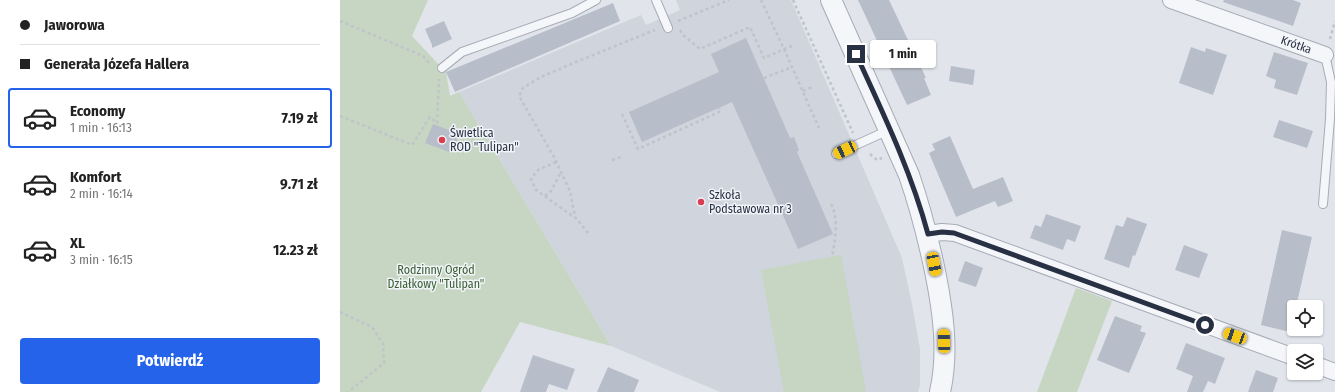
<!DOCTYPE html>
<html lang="pl">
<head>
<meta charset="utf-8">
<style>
  :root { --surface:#fff; --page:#f6f6f6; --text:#222; --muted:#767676; --line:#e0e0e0; --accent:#2563eb }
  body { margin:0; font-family:"Fira Sans Condensed",sans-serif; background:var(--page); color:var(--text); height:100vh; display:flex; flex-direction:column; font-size:15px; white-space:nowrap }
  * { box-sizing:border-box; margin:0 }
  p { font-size:13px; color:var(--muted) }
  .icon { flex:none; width:22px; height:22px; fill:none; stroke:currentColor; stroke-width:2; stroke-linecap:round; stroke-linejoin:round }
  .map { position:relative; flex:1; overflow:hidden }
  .drawer { display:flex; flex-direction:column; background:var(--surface); width:340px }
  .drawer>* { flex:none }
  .top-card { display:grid; align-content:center; height:88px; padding:0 20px; background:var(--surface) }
  .fabs { position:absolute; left:947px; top:300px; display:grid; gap:8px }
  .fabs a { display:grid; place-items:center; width:36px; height:36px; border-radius:4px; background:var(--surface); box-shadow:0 1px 3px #0004; font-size:20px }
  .end { position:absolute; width:18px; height:18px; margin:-9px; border:5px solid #283144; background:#fff; box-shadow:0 0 0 2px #fff }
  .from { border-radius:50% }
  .bubble { position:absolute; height:28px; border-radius:4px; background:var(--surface); box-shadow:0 1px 3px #0004; font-size:13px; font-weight:700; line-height:28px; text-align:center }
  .car { position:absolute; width:12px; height:24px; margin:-12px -6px; border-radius:5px; box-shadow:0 0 3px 1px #0007; background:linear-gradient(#f5c518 24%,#345 0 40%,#f5c518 0 76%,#345 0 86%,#f5c518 0) }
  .top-card b { display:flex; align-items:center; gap:14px; height:38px; font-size:15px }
  .top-card b+b { border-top:1px solid var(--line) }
  .top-card i { width:10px; height:10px; background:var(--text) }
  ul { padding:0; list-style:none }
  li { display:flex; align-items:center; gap:12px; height:60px; margin:0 8px 6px; padding:0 12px; border:2px solid transparent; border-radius:4px }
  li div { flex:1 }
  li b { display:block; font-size:15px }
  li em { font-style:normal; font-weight:700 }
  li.on { border-color:var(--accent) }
  li>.icon { width:36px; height:36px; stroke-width:1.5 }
  .cta { display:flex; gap:8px; margin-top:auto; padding:8px 20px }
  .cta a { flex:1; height:46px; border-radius:4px; background:var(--accent); color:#fff; font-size:16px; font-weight:700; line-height:46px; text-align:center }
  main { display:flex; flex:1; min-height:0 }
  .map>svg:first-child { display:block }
  .built { fill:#cfd4dd }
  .green { fill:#c6d6c2 }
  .building { fill:#b8bec9 }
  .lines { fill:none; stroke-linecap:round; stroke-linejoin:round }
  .service-casing { stroke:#a6abb6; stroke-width:10 }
  .minor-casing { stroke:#a6abb6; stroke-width:18 }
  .tertiary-casing { stroke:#a6abb6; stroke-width:22 }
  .path { stroke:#c0c3ca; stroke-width:2.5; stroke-dasharray:3 3; stroke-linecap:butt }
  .service { stroke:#f5f6f9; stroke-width:8 }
  .minor { stroke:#f5f6f9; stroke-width:16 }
  .tertiary { stroke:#f5f6f9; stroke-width:20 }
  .route { stroke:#283144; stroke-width:5 }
  .poi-dot { fill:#d83e50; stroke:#f1f4f8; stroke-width:1.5 }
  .labels { text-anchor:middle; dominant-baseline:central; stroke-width:3; stroke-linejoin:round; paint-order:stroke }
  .street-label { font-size:12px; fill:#283144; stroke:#f1f4f8 }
  .poi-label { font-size:12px; fill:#283144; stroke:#f1f4f8; text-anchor:start }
  .park-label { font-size:12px; fill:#3b6134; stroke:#f1f4f8 }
</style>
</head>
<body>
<main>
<section class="drawer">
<div class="top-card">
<b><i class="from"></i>Jaworowa</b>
<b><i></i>Generała Józefa Hallera</b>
</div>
<ul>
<li class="on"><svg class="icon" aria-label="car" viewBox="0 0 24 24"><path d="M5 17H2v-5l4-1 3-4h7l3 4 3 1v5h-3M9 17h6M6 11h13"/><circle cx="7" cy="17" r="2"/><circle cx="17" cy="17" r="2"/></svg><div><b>Economy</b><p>1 min · 16:13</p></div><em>7.19 zł</em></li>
<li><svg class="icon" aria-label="car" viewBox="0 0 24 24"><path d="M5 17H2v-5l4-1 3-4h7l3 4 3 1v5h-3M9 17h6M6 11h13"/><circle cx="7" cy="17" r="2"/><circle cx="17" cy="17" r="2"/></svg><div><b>Komfort</b><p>2 min · 16:14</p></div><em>9.71 zł</em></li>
<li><svg class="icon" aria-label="car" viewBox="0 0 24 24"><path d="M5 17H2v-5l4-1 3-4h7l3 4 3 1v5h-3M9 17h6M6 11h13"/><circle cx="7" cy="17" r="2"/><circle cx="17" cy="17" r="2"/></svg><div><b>XL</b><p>3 min · 16:15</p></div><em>12.23 zł</em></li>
</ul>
<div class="cta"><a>Potwierdź</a></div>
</section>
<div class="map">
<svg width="995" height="392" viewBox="0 0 995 392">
  <rect width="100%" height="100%" fill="#e1e5eb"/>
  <polygon class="built" points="336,0 451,0 562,258 572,304 580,349 580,385 578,392 380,392 271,346 119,92 301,15 306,25 340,10"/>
  <g class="green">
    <polygon points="0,0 88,0 72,36 102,68 106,72 110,96 119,92 271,346 180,322 141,392 0,392"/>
    <polygon points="501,255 526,391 521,392 444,392 421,270"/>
    <polygon points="736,288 772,301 737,392 697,392"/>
  </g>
  <g class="building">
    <polygon points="518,0 549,0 586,78 584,78 591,95 567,105"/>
    <polygon points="884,0 953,0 961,3 953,26 883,2"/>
    <polygon points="273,3 280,21 115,92 106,72"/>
    <polygon points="104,21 112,39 92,48 92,45 85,29"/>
    <polygon points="406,38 450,138 454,137 459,150 457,152 493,234 458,249 392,102 302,142 289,112 379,72 371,54"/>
    <polygon points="851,47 865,52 866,48 887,55 873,95 839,83"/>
    <polygon points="934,52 968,63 957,95 934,88 936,80 926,76"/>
    <polygon points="611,66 635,70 633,85 609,81"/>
    <polygon points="939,120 973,131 967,148 933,137"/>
    <polygon points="93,124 114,132 113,135 118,137 112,153 85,143"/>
    <polygon points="610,136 633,189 663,177 673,201 658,207 655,201 616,217 589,153 595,150 592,144"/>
    <polygon points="706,214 741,226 735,242 727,239 723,250 690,238 695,225 701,227"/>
    <polygon points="787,217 807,224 795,256 793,255 789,268 764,259 776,225 783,227"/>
    <polygon points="942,230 972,237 956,307 954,307 954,314 950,332 921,325"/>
    <polygon points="844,245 868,254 859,278 835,270"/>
    <polygon points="625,261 643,268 636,287 618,281"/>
    <polygon points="775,316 802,326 800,331 806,333 789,373 757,360"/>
    <polygon points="846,343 885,358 875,384 868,381 863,392 847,392 853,376 836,369"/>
    <polygon points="193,355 235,369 227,390 209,384 206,392 180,392"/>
    <polygon points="268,367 299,380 294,392 257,392"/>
    <polygon points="916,370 938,378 933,392 908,392"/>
  </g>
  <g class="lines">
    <defs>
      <g id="service">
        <polyline points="316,0 328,28"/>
        <polyline points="102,68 122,52 232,13 256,0"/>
        <polyline points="496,154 549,130"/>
        <polyline points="983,204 990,119 991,82 985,55"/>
      </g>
      <g id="minor">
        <path id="s1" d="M831,0L985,55"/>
        <polyline points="588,234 602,232 615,233 954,357"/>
        <polyline points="976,365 995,372"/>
      </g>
      <path id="tertiary" d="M491,0L569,175C580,207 588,238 595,271C603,311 609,352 600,392"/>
    </defs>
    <use href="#service" class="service-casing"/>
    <use href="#minor" class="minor-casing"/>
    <use href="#tertiary" class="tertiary-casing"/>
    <g class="path">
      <polyline points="421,0 444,49 479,128"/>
      <polyline points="453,0 513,133"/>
      <polyline points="0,21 83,56 90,64"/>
      <polyline points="338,21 389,0"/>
      <polyline points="340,30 343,35 360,49 410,27 424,58 454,45"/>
      <polyline points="990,39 995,21"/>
      <polyline points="424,78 452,67"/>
      <polyline points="463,91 472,87"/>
      <polyline points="282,114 298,149 381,111 379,108"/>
      <polyline points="0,116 72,145 90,117 97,123 99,79"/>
      <polyline points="530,154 537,160 542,158"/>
      <polyline points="272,160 281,157"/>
      <polyline points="216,162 198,170 191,179 196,190 234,217"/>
      <polyline points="205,196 211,191 221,172"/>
      <path d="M491,204C499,218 495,241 492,257"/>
      <polyline points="248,233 235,217 230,191 214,157 179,96 183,88 201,77 236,62 315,30"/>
      <polyline points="0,312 32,327 43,344 44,363 8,392"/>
    </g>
    <use href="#service" class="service"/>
    <use href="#minor" class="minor"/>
    <use href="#tertiary" class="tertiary"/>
  </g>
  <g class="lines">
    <path class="route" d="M516,54C543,113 571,171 588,234L602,232L614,233L865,325"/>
  </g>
  <g class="poi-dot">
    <circle cx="102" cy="140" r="4"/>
    <circle cx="361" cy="202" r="4"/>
  </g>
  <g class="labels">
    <g class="street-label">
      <text stroke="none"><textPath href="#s1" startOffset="133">Krótka</textPath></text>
    </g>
    <g class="poi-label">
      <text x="110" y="133">Świetlica<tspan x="110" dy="14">ROD "Tulipan"</tspan></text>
      <text x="369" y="195">Szkoła<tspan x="369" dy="14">Podstawowa nr 3</tspan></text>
    </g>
    <g class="park-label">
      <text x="96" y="270">Rodzinny Ogród<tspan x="96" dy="14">Działkowy "Tulipan"</tspan></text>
    </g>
  </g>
</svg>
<div class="fabs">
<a><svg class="icon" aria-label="locate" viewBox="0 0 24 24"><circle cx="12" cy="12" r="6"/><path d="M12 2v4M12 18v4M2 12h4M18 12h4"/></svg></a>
<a><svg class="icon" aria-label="layers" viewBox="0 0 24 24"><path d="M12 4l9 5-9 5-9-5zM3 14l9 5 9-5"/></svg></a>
</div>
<i class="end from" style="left:865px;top:325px"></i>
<i class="end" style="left:516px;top:54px"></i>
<div class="bubble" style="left:530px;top:40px;width:66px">1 min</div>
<i class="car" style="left:505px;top:150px;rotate:245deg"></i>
<i class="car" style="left:594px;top:264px;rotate:169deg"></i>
<i class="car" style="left:895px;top:336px;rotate:290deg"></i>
<i class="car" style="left:604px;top:341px;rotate:359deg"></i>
</div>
</main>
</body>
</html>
